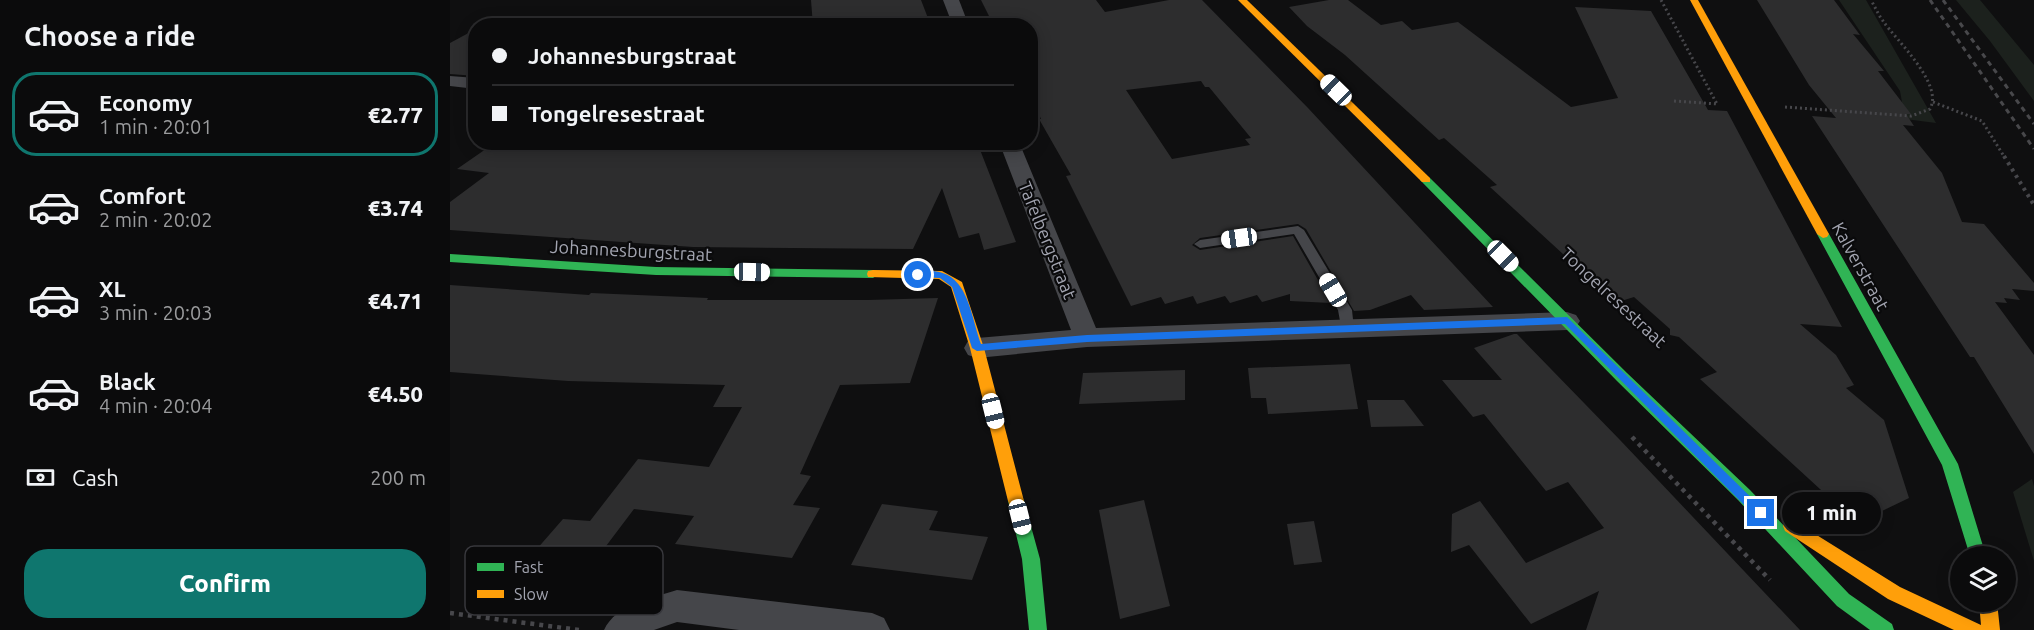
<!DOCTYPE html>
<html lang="en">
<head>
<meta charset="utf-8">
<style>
  :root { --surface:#0b0b0c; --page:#141415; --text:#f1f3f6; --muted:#9a9b9d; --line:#2b2b2d; --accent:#0f766e }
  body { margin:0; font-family:Ubuntu,sans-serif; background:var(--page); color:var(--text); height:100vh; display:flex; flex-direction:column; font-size:22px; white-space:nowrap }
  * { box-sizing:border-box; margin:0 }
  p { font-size:20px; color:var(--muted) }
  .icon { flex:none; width:33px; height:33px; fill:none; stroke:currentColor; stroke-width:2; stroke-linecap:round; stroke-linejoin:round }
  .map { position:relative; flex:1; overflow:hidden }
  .side { display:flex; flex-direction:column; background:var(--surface); width:450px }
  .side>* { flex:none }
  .banner { position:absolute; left:18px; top:18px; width:570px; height:132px; border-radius:24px; box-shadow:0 3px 15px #0003,0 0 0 2px var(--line); display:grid; align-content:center; height:132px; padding:0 24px; background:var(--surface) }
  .buttons { position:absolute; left:1500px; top:546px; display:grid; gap:12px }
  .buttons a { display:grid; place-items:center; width:66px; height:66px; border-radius:50%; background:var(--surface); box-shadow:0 3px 15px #0003,0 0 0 2px var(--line); font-size:30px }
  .end { position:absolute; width:27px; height:27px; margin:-14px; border:8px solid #1a73e8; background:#fff; box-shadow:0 0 0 3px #fff }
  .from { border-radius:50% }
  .bubble { position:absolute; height:42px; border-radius:21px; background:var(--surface); box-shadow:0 3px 15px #0003,0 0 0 2px var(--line); font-size:20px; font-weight:800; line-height:42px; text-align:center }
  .car { position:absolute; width:18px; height:36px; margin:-18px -9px; border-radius:8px; box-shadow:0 0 4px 2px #0007; background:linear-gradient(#fff 24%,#345 0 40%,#fff 0 76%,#345 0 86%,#fff 0) }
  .banner b { display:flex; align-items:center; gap:21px; height:57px; font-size:22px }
  .banner b+b { border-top:2px solid var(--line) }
  .banner i { width:15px; height:15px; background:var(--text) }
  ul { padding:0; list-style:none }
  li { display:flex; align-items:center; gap:18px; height:84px; margin:0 12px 9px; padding:0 12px; border:3px solid transparent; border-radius:24px }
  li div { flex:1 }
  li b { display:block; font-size:22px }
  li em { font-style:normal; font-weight:800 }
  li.selected { border-color:var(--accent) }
  li>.icon { width:54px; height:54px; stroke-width:1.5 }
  h2 { padding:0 24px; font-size:27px; line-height:72px }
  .pay { display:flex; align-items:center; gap:15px; height:66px; padding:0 24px; font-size:22px }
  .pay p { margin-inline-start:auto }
  .primary-button { display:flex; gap:12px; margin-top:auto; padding:12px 24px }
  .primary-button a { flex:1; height:69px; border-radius:24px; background:var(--accent); color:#fff; font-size:24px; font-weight:800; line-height:69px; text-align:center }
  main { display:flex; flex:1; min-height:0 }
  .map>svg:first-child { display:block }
  .green { fill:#1c211d }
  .building { fill:#2d2d2e; fill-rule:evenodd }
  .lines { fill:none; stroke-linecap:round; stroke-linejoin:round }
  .path-far2 { stroke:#47474b; stroke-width:3; stroke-dasharray:2 3; stroke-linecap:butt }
  .path-far1 { stroke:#47474b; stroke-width:4; stroke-dasharray:3 4.5; stroke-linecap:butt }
  .path { stroke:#47474b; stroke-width:4.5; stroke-dasharray:4 5; stroke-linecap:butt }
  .lane { fill:#45464a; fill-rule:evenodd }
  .street { fill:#45464a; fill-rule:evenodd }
  .fast { fill:#30b455; fill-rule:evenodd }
  .slow { fill:#ff9f0a; fill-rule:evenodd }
  .rail { stroke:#48484b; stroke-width:3; stroke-dasharray:5 4.5; stroke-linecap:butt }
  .route { fill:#1a73e8 }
  .labels { text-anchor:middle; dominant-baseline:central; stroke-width:4.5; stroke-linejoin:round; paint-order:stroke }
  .street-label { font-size:18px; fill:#a2a4b0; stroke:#0a0a0b }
  .key { fill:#0a0a0b; stroke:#38383d; stroke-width:1.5 }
  .key-label { font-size:16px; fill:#a2a4b0 }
</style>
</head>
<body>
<main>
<section class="side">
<h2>Choose a ride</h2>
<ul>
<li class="selected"><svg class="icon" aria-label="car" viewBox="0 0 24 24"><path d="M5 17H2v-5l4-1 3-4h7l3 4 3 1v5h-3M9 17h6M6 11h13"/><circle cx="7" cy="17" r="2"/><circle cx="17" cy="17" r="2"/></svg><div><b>Economy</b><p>1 min · 20:01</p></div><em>€2.77</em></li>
<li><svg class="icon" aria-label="car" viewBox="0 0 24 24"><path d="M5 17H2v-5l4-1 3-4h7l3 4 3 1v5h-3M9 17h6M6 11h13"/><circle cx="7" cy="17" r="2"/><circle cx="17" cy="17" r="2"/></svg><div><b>Comfort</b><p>2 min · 20:02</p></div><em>€3.74</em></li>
<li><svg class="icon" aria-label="car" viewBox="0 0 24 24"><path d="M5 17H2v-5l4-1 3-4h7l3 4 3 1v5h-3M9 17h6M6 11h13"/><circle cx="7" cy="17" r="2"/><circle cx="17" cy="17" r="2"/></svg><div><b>XL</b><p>3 min · 20:03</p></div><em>€4.71</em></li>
<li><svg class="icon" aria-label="car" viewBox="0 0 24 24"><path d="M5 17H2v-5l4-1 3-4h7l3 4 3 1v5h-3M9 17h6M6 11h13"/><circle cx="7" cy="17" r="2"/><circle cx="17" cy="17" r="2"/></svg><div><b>Black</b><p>4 min · 20:04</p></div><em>€4.50</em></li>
</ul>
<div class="pay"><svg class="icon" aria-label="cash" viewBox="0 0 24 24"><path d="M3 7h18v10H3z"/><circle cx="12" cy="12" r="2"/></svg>Cash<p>200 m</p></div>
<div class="primary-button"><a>Confirm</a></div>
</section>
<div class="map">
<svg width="1584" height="630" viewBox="0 0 1584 630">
  <rect width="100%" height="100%" fill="#0f0f10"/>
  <g class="green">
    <polygon points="1389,0 1416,0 1486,123 1455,119 1450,91"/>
    <polygon points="1506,0 1530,0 1584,65 1584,101 1540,41"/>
    <polygon points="1582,479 1584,486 1584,561 1563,492"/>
  </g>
  <g class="building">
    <polygon points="361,0 471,0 481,26 363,26"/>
    <path d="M531,0H646L655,12L719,0H752L858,108L1043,307L974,310L961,295L920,310L904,311L856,229L848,224L750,238L742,245L750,250L843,236L881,303L840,301V294L812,302L807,295L780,303L775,296L747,304L743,296L715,304L711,297L681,306L616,176L621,175L589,119H591L582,99L587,98L580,84V26H544ZM751,81L755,87H759L801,138L795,139L800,145L722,159L676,90Z"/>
    <polygon points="879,0 898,0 931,25 952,21 962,30 1008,22 1121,107 1168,98 1125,7 1201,11 1258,110 1277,111 1355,258 1392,327 1350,324 1386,355 1404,385 1396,388 1434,420 1459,498 1407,523 1250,379 1267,372 1229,337 1220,335 1220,329 1184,297 1168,302 1162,299 1040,187 1047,185 994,138 989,140 895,55 857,26 839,7"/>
    <polygon points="1307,0 1384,0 1410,35 1403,34 1434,71 1428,71 1461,114 1456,114 1464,126 1453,125 1492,173 1512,222 1534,224 1584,283 1584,291 1562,289 1570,300 1554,298 1557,303 1545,302 1584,355 1584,454 1524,357 1520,357 1362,116 1386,118 1359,85"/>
    <polygon points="26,29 26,76 0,74 0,43"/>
    <polygon points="46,142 527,142 566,242 534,250 529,233 509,238 492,188 463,249 243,247 0,230 0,202 39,173 7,169"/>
    <polygon points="0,285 139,295 141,293 258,298 257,300 418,300 488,298 460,383 390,385 350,474 361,476 343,505 370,508 342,558 225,544 244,516 184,509 147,558 176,561 143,606 24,591 61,547 86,550 113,519 140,521 188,459 259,467 292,407 263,407 275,385 118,381 0,372"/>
    <polygon points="1064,334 1067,334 1170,440 1350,630 1136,630 1149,591 1081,624 1019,545 1001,552 1002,514 1030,501 1076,563 1154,528 1118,482 1096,491 1034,414 1023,417 992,380 1052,380 1024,348"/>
    <polygon points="900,364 908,409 818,414 816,398 801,398 798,368"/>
    <polygon points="735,370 735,400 629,404 633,373"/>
    <polygon points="917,400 954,400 974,426 921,427"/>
    <polygon points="694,500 720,606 670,619 649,510"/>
    <polygon points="432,504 488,511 479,530 538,537 522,580 401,565"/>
    <polygon points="864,521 872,562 844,565 837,524"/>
  </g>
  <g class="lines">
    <g class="path-far2">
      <polyline points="1211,0 1267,104"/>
      <polyline points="1224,101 1268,104"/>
      <polyline points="1483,102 1532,121 1555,158"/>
      <path d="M1335,107L1461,116L1480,109C1494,84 1446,40 1433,21C1428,14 1425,7 1421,0"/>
    </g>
    <polyline class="path-far1" points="1554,156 1584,205"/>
    <g class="path">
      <polyline points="1182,437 1320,580"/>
      <polyline points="0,613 129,630"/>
    </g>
    <polygon class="lane" points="848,226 854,230 902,310 904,329 902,332 892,332 888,310 844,234 750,248 744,244 750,240"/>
    <g class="street">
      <polygon points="493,0 509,0 519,26 503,26"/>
      <polygon points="0,76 26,78 26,89 0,86"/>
      <polygon points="549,142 569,142 646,328 1117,312 1126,315 1130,321 1126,327 1117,330 637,347 527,358 518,355 514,348 518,341 527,338 621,330"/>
      <path d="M227,590L422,613L434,618L440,630H289L227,622L204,630H154C166,604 202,598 227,590Z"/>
    </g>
    <g class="fast">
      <polygon points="976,177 980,178 1177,373 1300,490 1399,594 1442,624 1444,630 1420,630 1387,606 1288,500 1167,381 972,182 970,180"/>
      <polygon points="1373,230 1379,234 1508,464 1536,556 1520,556 1492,465 1367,234"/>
      <polygon points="0,254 206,267 423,270 429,274 423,278 206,275 0,262"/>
      <polygon points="566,494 572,496 574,501 590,559 597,630 579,630 572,559 558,501 560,496"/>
    </g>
    <g class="slow">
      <polygon points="788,0 797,0 980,178 980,182 972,182"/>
      <polygon points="1240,0 1248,0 1379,234 1377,237 1373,238 1367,234"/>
      <polygon points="423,270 492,271 512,282 534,348 574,501 572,506 566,508 560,506 558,501 520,348 501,287 489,279 418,277 417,274 418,271"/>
      <polygon points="1341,519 1450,587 1531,625 1529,602 1547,602 1550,630 1504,630 1438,599 1335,531 1333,526 1335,521"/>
    </g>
    <g class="rail">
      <polyline points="1480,0 1584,149"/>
      <polyline points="1493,0 1584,124"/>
    </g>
  </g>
  <path class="route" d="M465,272C517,263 518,306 531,344L637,335L1117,317L1317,513L1315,517H1306L1115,324L637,342L527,351L522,348L502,287L490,278L465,277Z"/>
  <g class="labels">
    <g class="street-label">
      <text transform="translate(598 240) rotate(68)">Tafelbergstraat</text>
      <text transform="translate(181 250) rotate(3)">Johannesburgstraat</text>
      <text transform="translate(1411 266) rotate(61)">Kalverstraat</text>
      <text transform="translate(1164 297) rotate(43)">Tongelresestraat</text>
    </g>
  </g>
  <rect x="15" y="546" width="198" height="69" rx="9" class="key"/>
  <rect x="27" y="563" width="27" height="8" fill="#30b455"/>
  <rect x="27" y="590" width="27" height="8" fill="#ff9f0a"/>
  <g class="key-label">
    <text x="64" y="573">Fast</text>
    <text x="64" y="600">Slow</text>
  </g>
</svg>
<div class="buttons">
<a><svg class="icon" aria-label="layers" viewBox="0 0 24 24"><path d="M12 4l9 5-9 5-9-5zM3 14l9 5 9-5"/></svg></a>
</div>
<i class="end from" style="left:468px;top:275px"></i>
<i class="end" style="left:1311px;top:513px"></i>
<div class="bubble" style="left:1332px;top:492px;width:99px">1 min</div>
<i class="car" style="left:886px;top:90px;rotate:314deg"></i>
<i class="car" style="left:789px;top:238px;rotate:262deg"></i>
<i class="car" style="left:1053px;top:256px;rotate:135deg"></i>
<i class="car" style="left:302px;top:272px;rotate:91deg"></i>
<i class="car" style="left:883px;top:290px;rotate:329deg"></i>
<i class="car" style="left:543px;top:411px;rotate:166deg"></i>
<i class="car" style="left:570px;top:517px;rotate:166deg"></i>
<div class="banner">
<b><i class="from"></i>Johannesburgstraat</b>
<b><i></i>Tongelresestraat</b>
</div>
</div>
</main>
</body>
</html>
